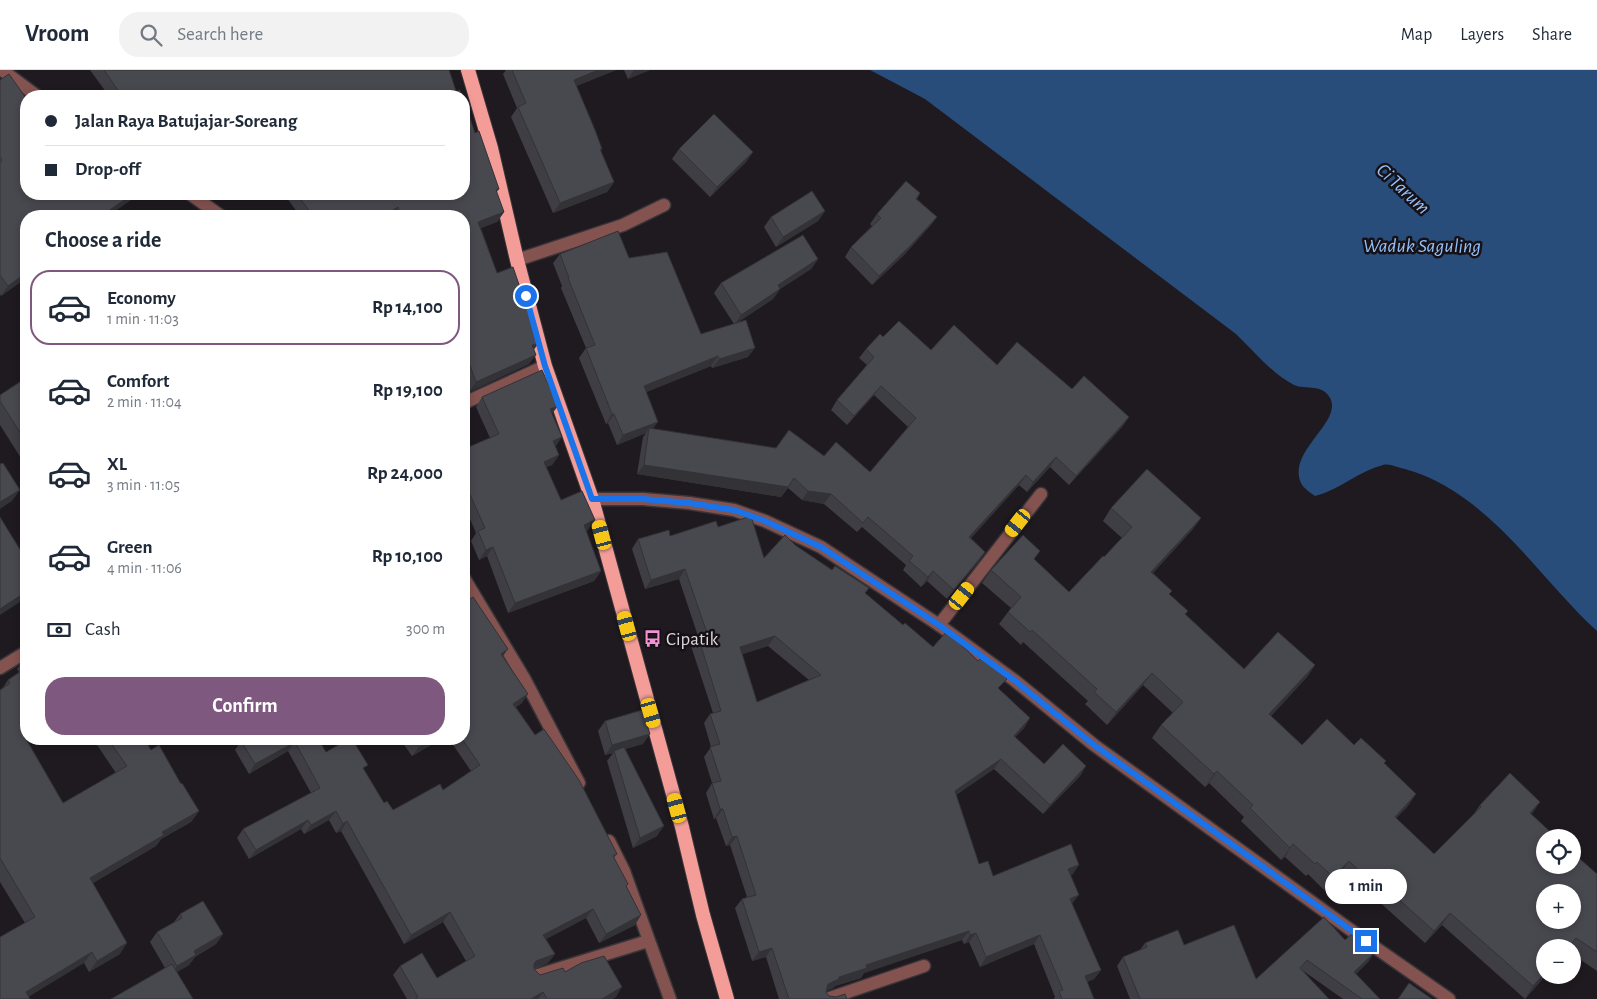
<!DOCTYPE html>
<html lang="en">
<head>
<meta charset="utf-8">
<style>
  :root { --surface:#fff; --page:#f2f2f3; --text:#1f2937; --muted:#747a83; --line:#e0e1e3; --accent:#7e587e }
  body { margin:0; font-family:"Alegreya Sans",sans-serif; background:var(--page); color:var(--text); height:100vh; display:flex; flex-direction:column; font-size:19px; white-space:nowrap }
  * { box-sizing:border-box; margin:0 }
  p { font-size:16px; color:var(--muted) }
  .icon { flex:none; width:28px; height:28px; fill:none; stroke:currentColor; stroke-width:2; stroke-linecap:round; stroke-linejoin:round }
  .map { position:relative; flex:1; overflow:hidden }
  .panel { position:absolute; left:20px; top:140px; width:450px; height:535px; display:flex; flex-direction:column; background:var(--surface); border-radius:20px; box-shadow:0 2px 8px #0003 }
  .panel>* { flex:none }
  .hud { position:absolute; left:20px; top:20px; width:450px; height:110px; border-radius:20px; box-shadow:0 2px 8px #0003; display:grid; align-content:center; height:110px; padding:0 25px; background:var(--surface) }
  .tools { position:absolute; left:1536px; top:759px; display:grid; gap:10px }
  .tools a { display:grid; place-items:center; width:45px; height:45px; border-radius:50%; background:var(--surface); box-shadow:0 2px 8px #0003; font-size:25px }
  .end { position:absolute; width:22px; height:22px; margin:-11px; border:6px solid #1a73e8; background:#fff; box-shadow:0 0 0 2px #fff }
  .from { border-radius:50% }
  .bubble { position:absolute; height:35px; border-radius:18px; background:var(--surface); box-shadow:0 2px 8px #0003; font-size:16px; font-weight:600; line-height:35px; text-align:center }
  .car { position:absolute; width:15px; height:30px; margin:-15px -8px; border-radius:6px; box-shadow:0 0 4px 1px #0007; background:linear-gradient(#f5c518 24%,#345 0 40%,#f5c518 0 76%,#345 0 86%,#f5c518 0) }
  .hud b { display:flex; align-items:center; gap:18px; height:48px; font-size:19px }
  .hud b+b { border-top:1px solid var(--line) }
  .hud i { width:12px; height:12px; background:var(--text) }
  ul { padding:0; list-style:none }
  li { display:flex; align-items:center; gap:15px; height:75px; margin:0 10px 8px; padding:0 15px; border:2px solid transparent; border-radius:20px }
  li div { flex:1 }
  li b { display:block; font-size:19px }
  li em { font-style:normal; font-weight:600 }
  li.on { border-color:var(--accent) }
  li>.icon { width:45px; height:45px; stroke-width:1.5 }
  h2 { padding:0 25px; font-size:22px; line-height:60px }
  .pay { display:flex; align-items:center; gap:12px; height:55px; padding:0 25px; font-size:19px }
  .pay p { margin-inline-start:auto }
  .cta { display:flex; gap:10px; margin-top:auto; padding:10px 25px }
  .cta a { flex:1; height:58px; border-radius:20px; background:var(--accent); color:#fff; font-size:20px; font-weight:600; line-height:58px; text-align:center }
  header { display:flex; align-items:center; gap:30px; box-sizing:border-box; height:70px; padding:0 25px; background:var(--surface); border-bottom:1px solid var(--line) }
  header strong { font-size:24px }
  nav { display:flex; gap:28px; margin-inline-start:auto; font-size:18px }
  .search { width:350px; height:45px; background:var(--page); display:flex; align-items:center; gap:12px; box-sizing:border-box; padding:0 18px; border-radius:20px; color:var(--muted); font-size:19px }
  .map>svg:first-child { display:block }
  .water { fill:#294d7a }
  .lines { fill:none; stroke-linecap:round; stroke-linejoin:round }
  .minor-casing { stroke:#393539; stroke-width:15 }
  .tertiary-casing { stroke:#393539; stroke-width:15 }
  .trunk-casing { stroke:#393539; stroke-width:16 }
  .minor { stroke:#845350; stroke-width:12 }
  .tertiary { stroke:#845350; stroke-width:12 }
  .trunk { stroke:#f49d98; stroke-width:14 }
  .wall { fill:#3e3e44; fill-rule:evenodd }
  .shaded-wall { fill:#323237 }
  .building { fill:#48484f; stroke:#323237; fill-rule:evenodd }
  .route { stroke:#1a73e8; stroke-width:6 }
  .labels { text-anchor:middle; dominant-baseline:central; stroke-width:5; stroke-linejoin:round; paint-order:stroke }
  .poi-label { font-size:19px; fill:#dcd9dc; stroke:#161116; text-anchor:start }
  .water-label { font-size:20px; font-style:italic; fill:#95c1f9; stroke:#161116 }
</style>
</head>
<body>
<header>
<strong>Vroom</strong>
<div class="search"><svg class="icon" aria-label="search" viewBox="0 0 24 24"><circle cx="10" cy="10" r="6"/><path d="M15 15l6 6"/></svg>Search here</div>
<nav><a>Map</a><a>Layers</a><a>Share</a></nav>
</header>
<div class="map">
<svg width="1597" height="929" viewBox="0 0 1597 929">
  <rect width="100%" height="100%" fill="#1f1a1f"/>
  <path class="water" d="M870,0H1597V561C1537,506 1488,422 1405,399C1399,398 1389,393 1383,395C1359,401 1339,420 1315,426C1311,423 1303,418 1301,413C1287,382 1340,354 1331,330C1324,313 1306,320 1294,315C1272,304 1254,281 1236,264L925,29Z"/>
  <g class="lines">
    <defs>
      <g id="minor">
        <polyline points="2,0 37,26"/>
        <polyline points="190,124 221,146"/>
        <polyline points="517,190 623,155 664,135"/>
        <polyline points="464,508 524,608 579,713"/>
        <polyline points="939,555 1041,424"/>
        <polyline points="609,771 624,801 670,929"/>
        <polyline points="535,906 648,871"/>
        <polyline points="827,929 924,896"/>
      </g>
      <g id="tertiary">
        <polyline points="464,333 545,296"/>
        <polyline points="592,429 643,429 689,433 734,440 765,451 821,477 939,555 1014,610 1094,675 1366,871 1449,929"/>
        <polyline points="0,598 26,582"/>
      </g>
      <polyline id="trunk" points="468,0 491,78 517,190 545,296 592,429 682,757 703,845 727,929"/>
    </defs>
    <use href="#minor" class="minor-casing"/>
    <use href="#tertiary" class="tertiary-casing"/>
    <use href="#trunk" class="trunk-casing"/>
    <use href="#minor" class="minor"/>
    <use href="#tertiary" class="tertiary"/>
    <use href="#trunk" class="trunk"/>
  </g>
  <g class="wall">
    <polygon points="90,0 449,0 456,21 462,26 109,26"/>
    <polygon points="506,0 616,0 576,16 602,79 601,81 614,112 607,122 553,143 511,47 517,38 503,4"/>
    <polygon points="624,0 650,0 628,9"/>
    <polygon points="0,10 26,124 137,124 134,128 26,146 26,208 1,226 0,224"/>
    <polygon points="475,63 499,119 496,123 504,142 497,152 481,158 497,203 534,280 529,294 469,322 464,307 464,146 300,146 284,124 464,124"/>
    <polygon points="679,79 753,82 746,92 710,127 672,89"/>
    <polygon points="920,123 917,129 937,147 930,156 904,185 872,215 845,187 851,177 872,156 870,154 877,144"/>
    <polygon points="237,124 246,124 240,128"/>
    <polygon points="825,141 818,151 776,177 764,157 771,147"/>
    <polygon points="560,184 629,188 701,264 734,254 714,223 721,213 818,189 811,199 780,219 773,229 735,254 748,287 712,298 711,296 646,322 653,359 824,386 870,402 908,357 874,325 847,355 831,340 837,330 867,295 859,288 866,279 883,267 931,280 997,295 1072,319 1129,347 1122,357 1069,415 1050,397 1027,422 1019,415 971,468 985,482 979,491 947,529 927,511 921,517 903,500 906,495 862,457 857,462 824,434 802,430 788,418 781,427 637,404 643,367 646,363 617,375 608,353 606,354 579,288 586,278 561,218 562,216 553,193"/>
    <polygon points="26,308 26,396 0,355 0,325"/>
    <polygon points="482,327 552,344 555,377 559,385 552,395 546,397 561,430 588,460 586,461 601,501 594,511 508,543 487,486 479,490 471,471 476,463 464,435 464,379 490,368 476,337"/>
    <polygon points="1111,438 1201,448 1192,460 1153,503 1172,521 1169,524 1188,541 1185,545 1244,599 1315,595 1307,607 1271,646 1302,675 1354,675 1384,694 1416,724 1407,737 1396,748 1434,784 1473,745 1480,735 1531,745 1597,804 1597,901 1572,884 1572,878 1545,878 1546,905 1525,929 1442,855 1425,873 1366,820 1363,824 1340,803 1324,820 1308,804 1306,806 1285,787 1281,790 1241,751 1244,747 1209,713 1205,717 1152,668 1161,655 1173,643 1143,615 1107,655 1085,634 1088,631 1023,572 1021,575 999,554 1011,538 982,513 991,500 1035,490 1069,522 1104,487 1122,468 1103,451"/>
    <path d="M718,457L764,488L795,475L865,523L903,555L933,577L999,619L1030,648L1024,658L1015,667L1044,694L1086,696L1080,706L1043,744L994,699L956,725L979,794L993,806L1073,804L1071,805L1072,834L1101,900L1094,909L1087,912L1094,929H1054L1055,927L1034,874L980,897L969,872L964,874L962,870L864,903L861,908L835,916L833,918L826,921L829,926L847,929H779L766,887L752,891L735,838L742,829L747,827L730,775L726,776L716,748L714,749L706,723L712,713L704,687L711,677L704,653L710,644L713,643L691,576L698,566L679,509L645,519L632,479L638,469L670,466ZM768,576L809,610L757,632L742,584Z"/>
    <polygon points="503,586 522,633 516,637 617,784 614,788 627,817 635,855 599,873 586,848 546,869 555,884 548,893 534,899 540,905 565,902 616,927 612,929 407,929 393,905 400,896 437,908 466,891 443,852 404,874 341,761 336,763 329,750 304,764 301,759 249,789 237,768 243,759 311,723 288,681 249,704 235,680 241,671 318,669 326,682 364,700 384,733 393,740 443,720 471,701 449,669 464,669"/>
    <polygon points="26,587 26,668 63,733 116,703 95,672 97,669 144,669 151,680 181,714 199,741 191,752 161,769 156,776 93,813 120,884 89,902 84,893 0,929 25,853 0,812 0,620 2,619 8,610 19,602 17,599"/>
    <polygon points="605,651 643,674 625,679 657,766 633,778 607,691 613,683 605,685 598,661"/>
    <polygon points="400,669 441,669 412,686"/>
    <polygon points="180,844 223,864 216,874 195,887 189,895 177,902 165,898 150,872 157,862 174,852"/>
    <polygon points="1345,870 1369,891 1356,904 1380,929 1343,929 1302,900 1329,929 1130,929 1117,896 1123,887 1140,880 1145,873 1184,875 1256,909"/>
  </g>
  <g class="shaded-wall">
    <polygon points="598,0 616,0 567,20 574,10"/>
    <polygon points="634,0 650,0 628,9"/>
    <polygon points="753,82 746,92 710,127 717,117"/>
    <polygon points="614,112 607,122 553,143 560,133"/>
    <polygon points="133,124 137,124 134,128 108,146 101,146"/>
    <polygon points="398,137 392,146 384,146"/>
    <polygon points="825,141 818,151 776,177 783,167"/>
    <polygon points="504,142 497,152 472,161 478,152"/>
    <polygon points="937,147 930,156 904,185 872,215 879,206"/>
    <polygon points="818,189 811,199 780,219 773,229 734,255 741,245 778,215"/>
    <polygon points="26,203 26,208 1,226 8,216"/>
    <polygon points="539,273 532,282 532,275"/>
    <polygon points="755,278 748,287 712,298 719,289"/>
    <polygon points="536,285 529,294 469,322 476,312"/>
    <polygon points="718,286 711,296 637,326 644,316"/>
    <polygon points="881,316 874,325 847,355 854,346"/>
    <polygon points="558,336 551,345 550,339"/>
    <polygon points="612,344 614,344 608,353 606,354"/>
    <polygon points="1129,347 1122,357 1069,415 1076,406"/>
    <polygon points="658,352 651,361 649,358 646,363 617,375 623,365"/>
    <polygon points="562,367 556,376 546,381 553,371"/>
    <polygon points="559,385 552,395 537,401 544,392"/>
    <polygon points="1056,387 1050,397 1027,422 1033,412"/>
    <polygon points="644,395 794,408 781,427 637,404"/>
    <polygon points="1026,405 1019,415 963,476 969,467"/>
    <polygon points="20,420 12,431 0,439 0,432"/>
    <polygon points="808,421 831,424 824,434 802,430"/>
    <polygon points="1201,448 1192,460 1143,514 1151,502"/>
    <polygon points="595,450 588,460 577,464 584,455"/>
    <polygon points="493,477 487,486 479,490 486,480"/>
    <polygon points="985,482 979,491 947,529 954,520"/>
    <polygon points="685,499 679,509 645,519 651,510"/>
    <polygon points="601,501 594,511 508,543 515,533"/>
    <polygon points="933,501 927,511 921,517 928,507"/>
    <polygon points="26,522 26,528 0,545 0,539"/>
    <polygon points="775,566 768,576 734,587 740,577"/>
    <polygon points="508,579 501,589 501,584"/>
    <polygon points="1315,595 1307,607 1261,657 1269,644"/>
    <polygon points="1152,603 1143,615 1107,655 1116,642"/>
    <polygon points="528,624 522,633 507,643 513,634"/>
    <polygon points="1030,648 1024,658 1007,675 1014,666"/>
    <polygon points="650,664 643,674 614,682 614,681 613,683 605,685 612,675"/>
    <polygon points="432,669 441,669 412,686 419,677"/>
    <polygon points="295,672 288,681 249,704 255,694"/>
    <polygon points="1001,689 994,699 948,730 955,721"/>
    <polygon points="1086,696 1080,706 1043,744 1050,735"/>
    <polygon points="1217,701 1209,713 1205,717 1214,704"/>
    <polygon points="1416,724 1407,737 1386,759 1395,747"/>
    <polygon points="1540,732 1532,744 1521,756 1530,743"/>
    <polygon points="720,739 723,739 716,748 714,749"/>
    <polygon points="199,741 191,752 161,769 156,776 82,819 90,808 162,762"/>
    <polygon points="336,741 329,750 304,764 311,755"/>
    <polygon points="308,750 301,759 249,789 256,780"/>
    <polygon points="347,751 341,761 336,763 343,754"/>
    <polygon points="664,756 657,766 633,778 640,768"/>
    <polygon points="737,766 730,775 726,776 732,767"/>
    <polygon points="1293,774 1285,787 1281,790"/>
    <polygon points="1349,791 1340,803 1324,820 1333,807"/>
    <polygon points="1079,795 1073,804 1062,809 1068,799"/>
    <polygon points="1375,808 1363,824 1371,812"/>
    <polygon points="1079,825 1072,834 1070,829"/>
    <polygon points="593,839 586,848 537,874 543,865"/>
    <polygon points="450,842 443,852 404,874 411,865"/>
    <polygon points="1450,843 1442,855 1425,873 1434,861"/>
    <polygon points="641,845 635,855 599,873 606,864"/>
    <polygon points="969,861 962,870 864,903 861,908 835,916 833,918 821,923 828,914 839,907 866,895"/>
    <polygon points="976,863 969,872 964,874 970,865"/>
    <polygon points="223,864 216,874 195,887 189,895 170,906 177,896 194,881"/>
    <polygon points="1040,865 1034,874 980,897 986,887"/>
    <polygon points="127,873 120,884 89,902 97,891"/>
    <polygon points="772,878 766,887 752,891 759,882"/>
    <polygon points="92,882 84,893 25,929 26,922"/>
    <polygon points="1375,882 1369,891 1348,911 1354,902"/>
    <polygon points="555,884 548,893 529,900 536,891"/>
    <polygon points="1101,900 1094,909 1078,916 1085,906"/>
    <polygon points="1545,903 1546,905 1525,929 1533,916"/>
    <polygon points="622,917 616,927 612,929 602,929"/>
    <polygon points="543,922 538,929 531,929"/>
  </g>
  <g class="building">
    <polygon points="104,0 449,0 456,21 460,20 462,26 122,26"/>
    <polygon points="512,0 598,0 574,10 595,60 602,79 600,79 614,112 560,133 518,37 526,33"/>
    <polygon points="9,4 26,28 26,124 133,124 101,146 26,146 26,203 8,216 0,205 0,93 2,90 0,87 0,10"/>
    <polygon points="464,30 475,63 479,61 499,119 496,120 504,142 478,152 497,203 513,197 539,273 532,275 536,285 476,312 464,279 464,146 401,146 398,137 384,146 313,146 297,124 464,124"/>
    <polygon points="714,44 753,82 717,117 679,79"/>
    <polygon points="906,111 920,123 916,129 937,147 911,175 879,206 851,177 881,148 877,144"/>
    <polygon points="812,121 825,141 783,167 771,147"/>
    <polygon points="618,161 629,188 667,182 701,264 746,250 755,278 719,289 718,286 644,316 658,352 623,365 614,344 612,344 586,278 595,275 568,208 569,208 560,184"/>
    <polygon points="803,165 818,189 778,215 780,219 741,245 721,213"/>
    <polygon points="899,251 931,280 954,255 997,295 1017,272 1072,319 1084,306 1129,347 1076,406 1056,387 1033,412 1026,405 969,467 985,482 954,520 933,501 928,507 909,491 913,486 868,447 863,453 831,424 808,421 794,408 788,417 644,395 649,358 776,378 789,360 824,386 836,372 870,402 916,348 881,316 854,346 837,330 874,287 866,279 880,264 883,267"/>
    <polygon points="542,300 558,336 550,339 562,367 553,371 559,385 544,392 561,430 582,421 595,450 584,455 601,501 515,533 493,477 486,480 478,461 485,458 467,418 464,420 464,379 499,364 482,327"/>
    <polygon points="26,308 26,372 0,331 0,325"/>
    <polygon points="3,393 20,420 0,432 0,394"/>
    <path d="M1147,399L1201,448L1151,502L1172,521L1169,524L1188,541L1185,544L1244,599L1278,562L1315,595L1269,644L1302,675L1327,649L1354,675L1361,668L1386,691L1384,693L1416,724L1395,747L1434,784L1481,737L1480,735L1510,703L1540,732L1530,743L1557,768H1545V795H1572V782L1597,804V882L1576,868L1568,878H1545V903L1533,916L1450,843L1434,861L1375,808L1371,812L1349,791L1333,807L1317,792L1315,794L1293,774L1290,778L1250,738L1253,735L1217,701L1214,704L1161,655L1183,632L1152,603L1116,642L1094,622L1097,619L1032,560L1030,562L1008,542L1021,527L991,500L1023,465L1040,481L1034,489L1069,522L1103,486L1104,487L1132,457L1111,438ZM1545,822H1572V850H1545Z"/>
    <path d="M751,446L764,488L785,465L795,475L832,500L835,496L869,518L865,523L903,555L905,553L933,577L947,561L978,591L983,586L1007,609L998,618L1030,648L1014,666L1044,694L1063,674L1086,696L1050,735L1001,689L955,721L979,794L988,791L993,806L1071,774L1079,795L1068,799L1079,825L1070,829L1101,900L1085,906L1094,929H1062L1059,921L1063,920L1040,865L986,887L976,863L970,865L969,861L866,895L867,898L839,907V909L828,914L826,922L829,926L836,927L845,924L847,929H789L772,878L759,882L742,829L756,825L737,766L732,767L723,739H720L712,713L721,711L710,677L720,674L710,644L721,641L698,566L707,563L685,499L651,510L638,469L669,460L670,466L716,451L718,457ZM775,566L821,605L757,632L740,577Z"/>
    <polygon points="0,447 21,481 26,478 26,522 0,539"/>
    <polygon points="473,527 508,579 501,584 528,624 513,634 535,665 544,659 579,710 617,784 613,786 628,814 626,816 641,845 606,864 593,839 543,865 555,884 536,891 534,894 534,899 540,905 563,898 565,902 581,893 604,886 622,917 602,929 547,929 543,922 531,929 415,929 418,927 400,896 422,883 437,908 475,886 450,842 411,865 347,751 343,754 336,741 311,755 308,750 256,780 243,759 320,718 295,672 255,694 241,671 245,669 318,669 326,682 349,669 352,669 368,695 363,698 384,733 387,731 393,740 440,714 443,720 480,695 462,669 464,669 464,533"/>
    <polygon points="26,598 26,662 23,664 63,733 127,696 108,669 144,669 151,680 159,675 181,714 182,713 199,741 162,762 164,765 90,808 127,873 97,891 92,882 26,922 30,929 0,929 0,867 35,847 0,788 0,620 10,613 8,610"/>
    <polygon points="642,640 650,664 612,675 605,651"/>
    <polygon points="413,669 432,669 419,677"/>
    <polygon points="624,677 664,756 640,768 614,681"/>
    <polygon points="203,831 223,864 194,881 196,885 177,896 157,862 182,848 180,844"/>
    <polygon points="1324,847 1345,870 1355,861 1375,882 1354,902 1380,929 1362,929 1307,890 1300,898 1329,929 1140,929 1123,887 1147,877 1145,873 1178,860 1184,875 1234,855 1256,909"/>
    <polygon points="172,894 193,929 111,929"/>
    <polygon points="1409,913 1432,929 1398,929"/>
  </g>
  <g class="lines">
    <polyline class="route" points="526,226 545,296 592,429 643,429 689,433 734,440 765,451 821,477 939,555 1014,610 1094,675 1366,871"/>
  </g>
  <defs>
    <symbol id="bus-bare" viewBox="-9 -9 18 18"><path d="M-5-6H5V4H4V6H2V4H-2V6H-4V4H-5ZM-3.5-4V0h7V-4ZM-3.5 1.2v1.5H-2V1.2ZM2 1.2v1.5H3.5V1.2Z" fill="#f391d5" stroke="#161116" stroke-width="2.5" paint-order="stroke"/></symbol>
  </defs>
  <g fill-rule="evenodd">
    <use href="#bus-bare" x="640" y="556" width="25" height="25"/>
  </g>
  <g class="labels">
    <g class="poi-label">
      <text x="666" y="569">Cipatik</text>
    </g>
    <g class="water-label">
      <text transform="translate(1403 119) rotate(43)">Ci Tarum</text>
      <text x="1422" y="176">Waduk Saguling</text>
    </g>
  </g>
</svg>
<div class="tools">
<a><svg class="icon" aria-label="locate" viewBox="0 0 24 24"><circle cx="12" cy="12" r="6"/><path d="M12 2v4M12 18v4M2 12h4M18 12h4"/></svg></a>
<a>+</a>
<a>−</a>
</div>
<i class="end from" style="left:526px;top:226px"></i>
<i class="end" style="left:1366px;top:871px"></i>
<div class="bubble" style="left:1325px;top:799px;width:82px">1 min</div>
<i class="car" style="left:1018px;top:453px;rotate:218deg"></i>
<i class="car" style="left:602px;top:465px;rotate:345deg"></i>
<i class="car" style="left:962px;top:526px;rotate:38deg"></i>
<i class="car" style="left:627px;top:556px;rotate:345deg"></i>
<i class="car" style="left:651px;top:643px;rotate:164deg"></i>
<i class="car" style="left:677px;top:738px;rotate:345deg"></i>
<div class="hud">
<b><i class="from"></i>Jalan Raya Batujajar-Soreang</b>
<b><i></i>Drop-off</b>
</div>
<section class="panel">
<h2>Choose a ride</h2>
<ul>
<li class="on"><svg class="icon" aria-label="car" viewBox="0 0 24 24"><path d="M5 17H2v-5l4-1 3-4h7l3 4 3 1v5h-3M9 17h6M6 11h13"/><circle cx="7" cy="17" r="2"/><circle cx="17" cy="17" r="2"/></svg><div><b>Economy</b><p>1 min · 11:03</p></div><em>Rp 14,100</em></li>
<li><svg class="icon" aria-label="car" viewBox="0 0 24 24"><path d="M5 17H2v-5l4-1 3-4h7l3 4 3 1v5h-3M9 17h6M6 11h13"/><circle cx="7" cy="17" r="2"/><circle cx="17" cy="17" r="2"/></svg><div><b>Comfort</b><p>2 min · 11:04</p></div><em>Rp 19,100</em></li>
<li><svg class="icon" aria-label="car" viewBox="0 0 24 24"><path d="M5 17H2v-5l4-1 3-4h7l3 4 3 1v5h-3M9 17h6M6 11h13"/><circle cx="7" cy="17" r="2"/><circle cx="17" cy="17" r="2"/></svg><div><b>XL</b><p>3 min · 11:05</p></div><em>Rp 24,000</em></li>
<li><svg class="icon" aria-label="car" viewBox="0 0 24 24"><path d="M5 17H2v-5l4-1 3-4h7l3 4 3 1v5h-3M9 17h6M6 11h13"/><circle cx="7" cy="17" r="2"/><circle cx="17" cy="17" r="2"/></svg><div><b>Green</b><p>4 min · 11:06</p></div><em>Rp 10,100</em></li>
</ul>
<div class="pay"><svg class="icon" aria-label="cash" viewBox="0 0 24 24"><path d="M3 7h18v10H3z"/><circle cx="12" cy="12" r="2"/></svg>Cash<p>300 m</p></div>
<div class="cta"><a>Confirm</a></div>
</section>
</div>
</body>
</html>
